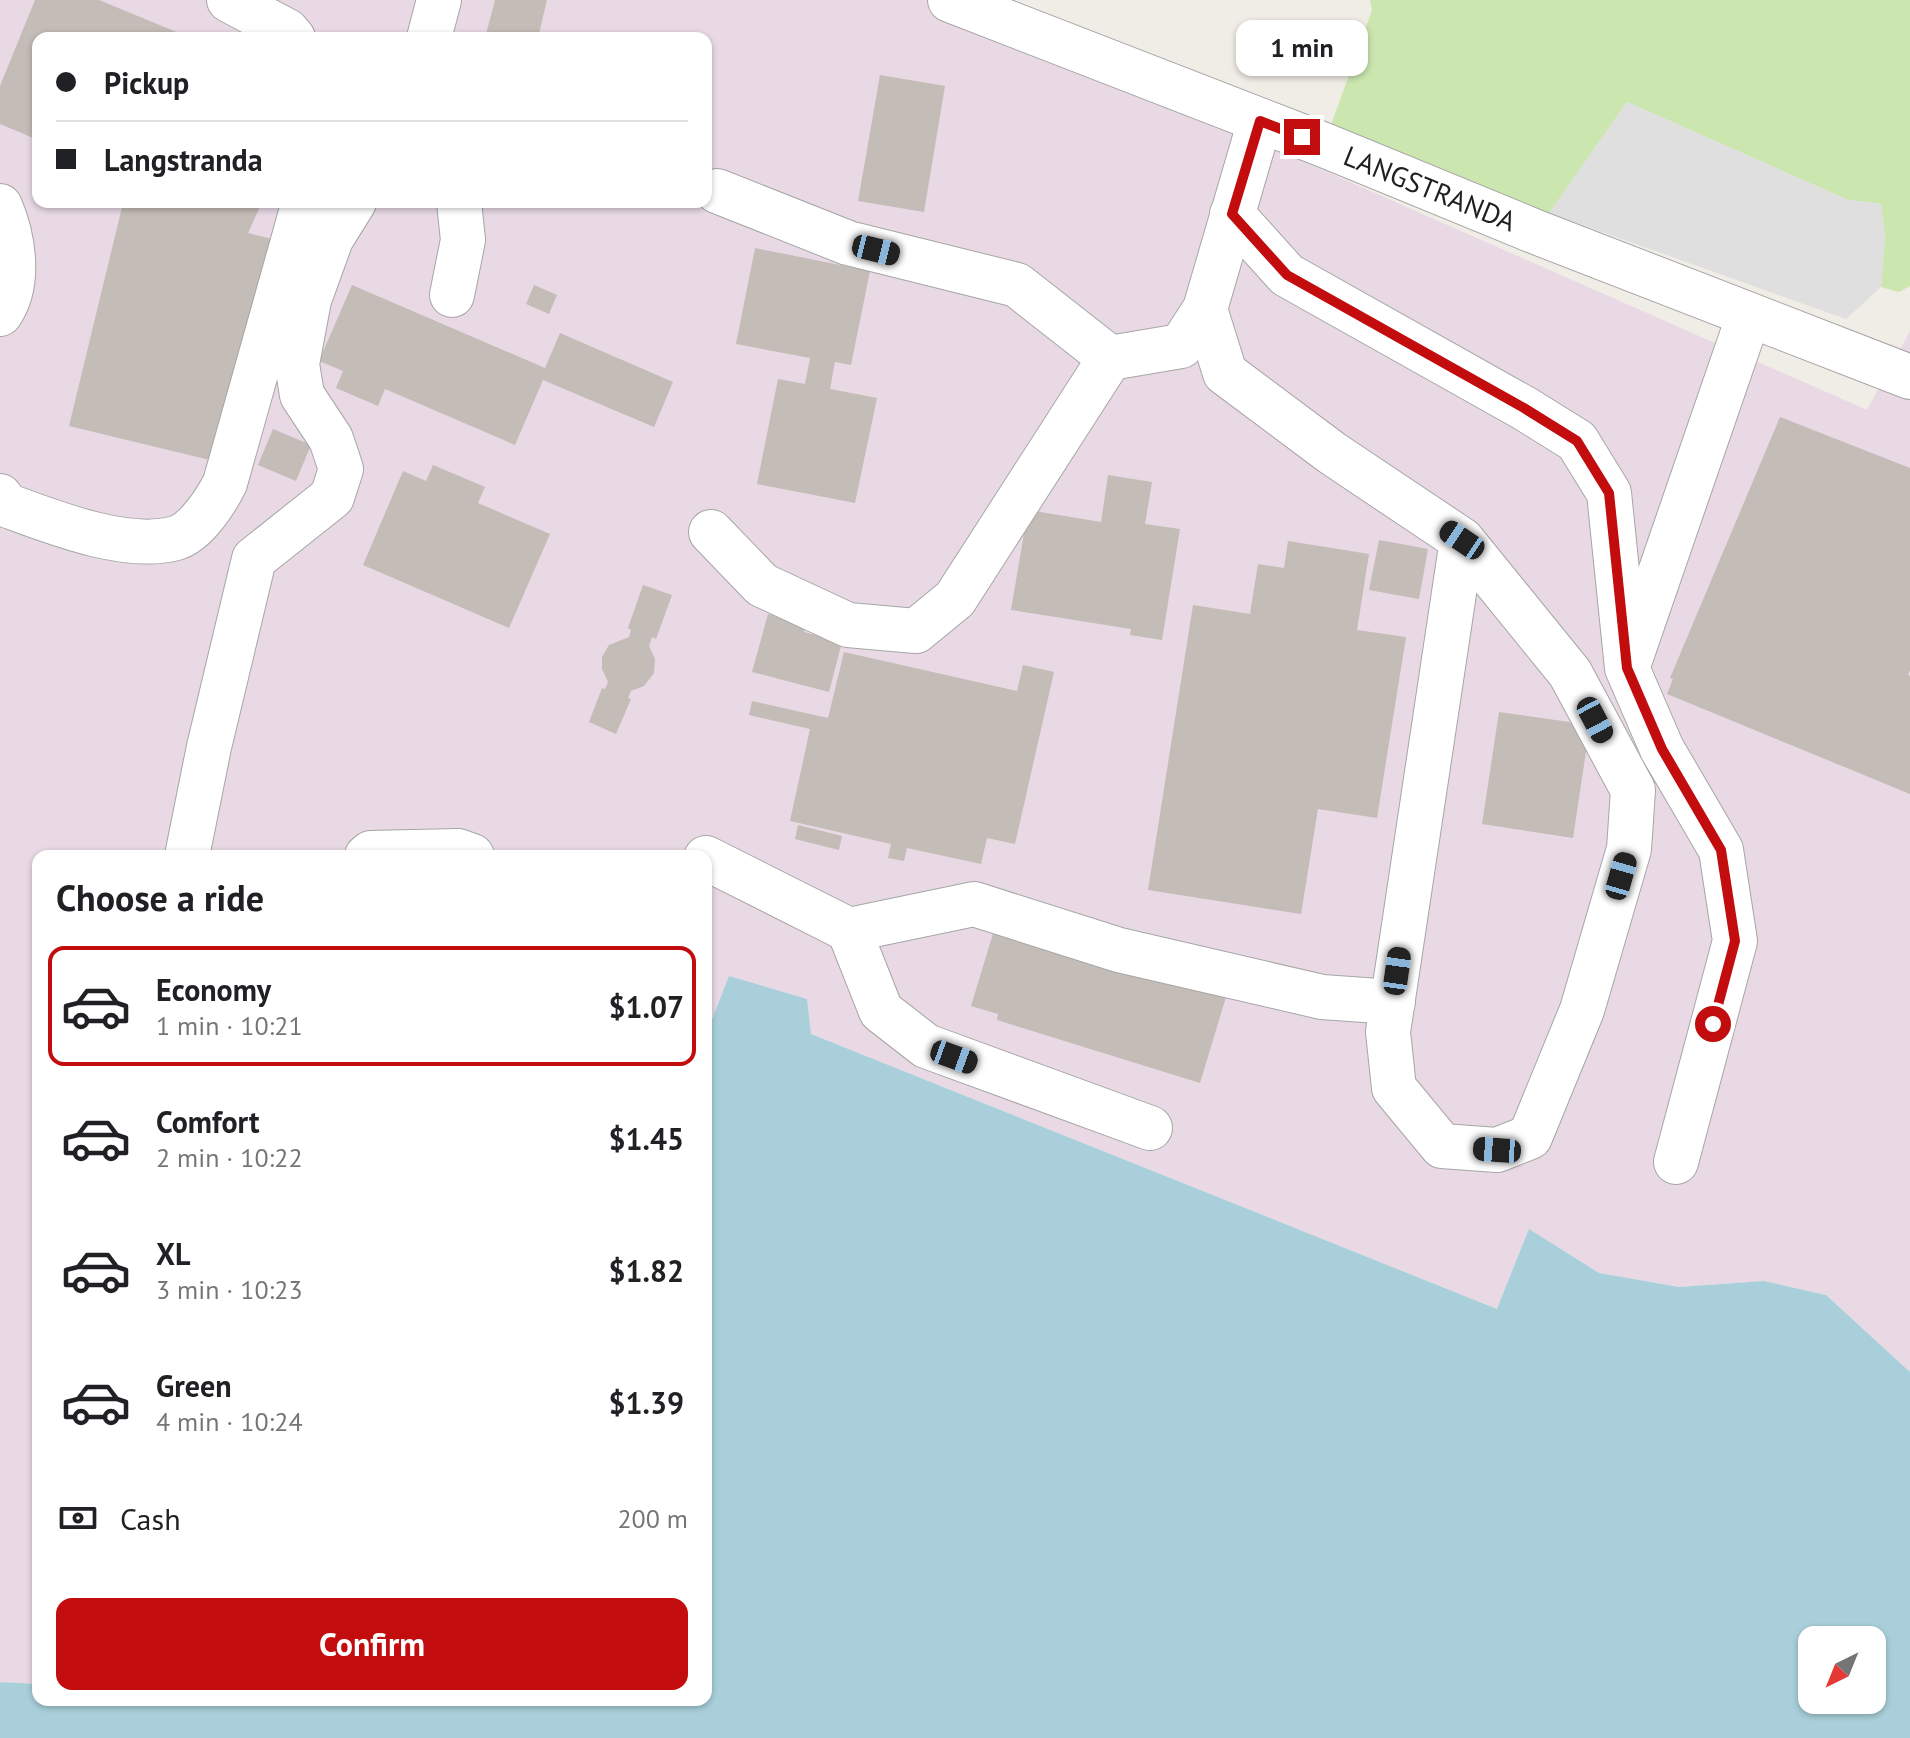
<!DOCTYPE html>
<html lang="en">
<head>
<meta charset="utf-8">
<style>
  :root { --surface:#fff; --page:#f2f2f2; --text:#202124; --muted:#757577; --line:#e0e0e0; --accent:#c30c0d }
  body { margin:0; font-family:"PT Sans",sans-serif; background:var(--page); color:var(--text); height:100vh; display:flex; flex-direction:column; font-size:30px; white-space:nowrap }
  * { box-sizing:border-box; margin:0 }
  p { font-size:26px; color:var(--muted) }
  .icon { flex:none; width:44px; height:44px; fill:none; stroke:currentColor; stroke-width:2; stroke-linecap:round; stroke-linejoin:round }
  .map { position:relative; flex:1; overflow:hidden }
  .panel { position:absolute; left:32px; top:850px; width:680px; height:856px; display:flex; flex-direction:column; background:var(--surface); border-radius:16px; box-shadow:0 2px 6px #0004 }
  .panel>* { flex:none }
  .banner { position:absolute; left:32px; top:32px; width:680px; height:176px; border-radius:16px; box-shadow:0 2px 6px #0004; display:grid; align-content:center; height:176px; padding:0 24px; background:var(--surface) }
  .needle { width:52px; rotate:223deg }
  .tools { position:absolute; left:1798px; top:1626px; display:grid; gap:16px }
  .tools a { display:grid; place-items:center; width:88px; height:88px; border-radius:16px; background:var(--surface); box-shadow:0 2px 6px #0004; font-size:40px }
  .end { position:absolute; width:36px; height:36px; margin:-18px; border:10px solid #c30c0d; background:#fff; box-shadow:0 0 0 4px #fff }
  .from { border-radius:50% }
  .bubble { position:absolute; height:56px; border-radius:16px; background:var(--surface); box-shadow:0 2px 6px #0004; font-size:26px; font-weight:700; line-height:56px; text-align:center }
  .car { position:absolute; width:24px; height:48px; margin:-24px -12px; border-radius:10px; box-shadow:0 0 6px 2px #0007; background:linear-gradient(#222 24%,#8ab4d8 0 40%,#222 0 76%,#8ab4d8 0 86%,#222 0) }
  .banner b { display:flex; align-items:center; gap:28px; height:76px; font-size:30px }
  .banner b+b { border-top:2px solid var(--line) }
  .banner i { width:20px; height:20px; background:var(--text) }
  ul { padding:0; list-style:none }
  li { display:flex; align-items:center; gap:24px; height:120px; margin:0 16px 12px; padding:0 8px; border:4px solid transparent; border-radius:16px }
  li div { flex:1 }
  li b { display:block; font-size:30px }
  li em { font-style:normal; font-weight:700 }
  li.current { border-color:var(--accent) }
  li>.icon { width:72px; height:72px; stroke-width:1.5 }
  h2 { padding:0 24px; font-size:36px; line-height:96px }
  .pay { display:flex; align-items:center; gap:20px; height:88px; padding:0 24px; font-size:30px }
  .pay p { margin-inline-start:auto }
  .action { display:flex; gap:16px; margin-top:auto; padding:16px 24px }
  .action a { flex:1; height:92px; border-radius:16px; background:var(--accent); color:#fff; font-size:32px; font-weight:700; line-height:92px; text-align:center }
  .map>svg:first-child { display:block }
  .industrial { fill:#e8d9e5; fill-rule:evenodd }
  .grass { fill:#cbe6af }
  .parking { fill:#dfdfdf }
  .water { fill:#a9d0da; fill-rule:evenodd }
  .building { fill:#c4bcb6 }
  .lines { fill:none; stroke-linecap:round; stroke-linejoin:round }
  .minor-casing { stroke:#a6a6a6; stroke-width:46 }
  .minor { stroke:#fff; stroke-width:44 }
  .route { stroke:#c30c0d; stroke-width:10 }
  .labels { text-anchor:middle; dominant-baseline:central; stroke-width:6; stroke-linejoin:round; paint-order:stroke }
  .street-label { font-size:28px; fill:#1f1f1f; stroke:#fff }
</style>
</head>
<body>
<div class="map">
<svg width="1910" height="1738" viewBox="0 0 1910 1738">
  <rect width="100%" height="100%" fill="#f0ece6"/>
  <path class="industrial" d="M0,0H937L1867,410L1910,331V1372L1826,1295L1764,1281L1679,1287L1599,1273L1530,1230L1497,1309L811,1034L807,999L729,977L706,1035V856H38V1684L0,1682ZM38,38H706V202H38Z"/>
  <polygon class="grass" points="1370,0 1910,0 1910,286 1899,292 1881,287 1885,237 1881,204 1848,200 1627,102 1536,232 1324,145 1372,10"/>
  <polygon class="parking" points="1627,102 1848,200 1881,204 1885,237 1881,287 1846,319 1549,213"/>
  <path class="water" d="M729,976L807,999L811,1034L1497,1309L1529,1229L1599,1273L1679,1287L1764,1281L1826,1295L1910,1372V1738H0V1682L38,1684V1700H706V1035ZM1812,1640H1872V1700H1812Z"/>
  <g class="building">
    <polygon points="35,0 99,0 191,38 38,38 38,140 0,124 0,86"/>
    <polygon points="495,0 547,0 538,38 485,38"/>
    <polygon points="880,75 945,86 924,212 858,201"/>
    <polygon points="132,202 262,202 248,233 272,239 218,462 69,426 123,203 131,205"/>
    <polygon points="755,248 870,271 851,365 835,362 830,389 877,398 855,503 757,484 778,379 805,384 810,358 736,344"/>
    <polygon points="352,285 545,368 560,333 673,382 654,427 543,380 515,445 385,389 378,406 336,388 343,371 319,361"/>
    <polygon points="534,285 557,295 549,314 526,304"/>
    <polygon points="1780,417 1910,468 1910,670 1908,675 1910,676 1910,794 1667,694 1673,679 1670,678"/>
    <polygon points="273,429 311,445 296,481 258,465"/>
    <polygon points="433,465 485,487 478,503 550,534 509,628 363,565 403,471 426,481"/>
    <polygon points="1108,475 1152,482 1145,524 1180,529 1162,640 1130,635 1131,629 1011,610 1028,510 1101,522"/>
    <polygon points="1379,540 1428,549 1419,599 1369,590"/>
    <polygon points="1288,541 1369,554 1357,630 1406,637 1377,818 1318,809 1301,914 1148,890 1193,605 1250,614 1258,564 1284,568"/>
    <polygon points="643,585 672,595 656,639 652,637 649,646 655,659 654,673 644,686 631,691 628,698 631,699 616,734 589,722 602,688 605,689 608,682 602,669 602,657 609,645 629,637 631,630 628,628"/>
    <polygon points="768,614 806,624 804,632 842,642 829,692 752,672"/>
    <polygon points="844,652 1017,691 1023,665 1054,672 1015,844 987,838 981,864 907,848 904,861 888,858 891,844 790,821 810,729 749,715 752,701 828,718"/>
    <polygon points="1499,712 1590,725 1573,838 1482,824"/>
    <polygon points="798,825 842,836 839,850 795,839"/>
    <polygon points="995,927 1226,997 1200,1083 997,1020 998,1014 971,1006"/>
  </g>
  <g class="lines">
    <defs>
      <g id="minor">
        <polyline points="229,0 287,31 293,38"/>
        <polyline points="950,0 1324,145 1536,232 1910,377"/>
        <polyline points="429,38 439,0"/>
        <polyline points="717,191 848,243 1017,285 1110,358 1181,346 1205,309 1260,121"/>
        <path d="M0,206C14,238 21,285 0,314"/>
        <polyline points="1232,214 1287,275 1524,408 1577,441 1609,493 1627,668 1662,749 1721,850 1735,941 1676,1162"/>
        <polyline points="452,295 463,240 459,202"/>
        <polyline points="1205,309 1225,373 1332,453 1462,540 1570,673 1633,790 1629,849 1582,1010 1530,1137 1497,1150 1442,1146 1394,1088 1388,1032 1462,540"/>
        <path d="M0,496L6,505C52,522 127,552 176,538C196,532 216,501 225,483L304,202"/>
        <polyline points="711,532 762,585 848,625 916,631 955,599 1110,358"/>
        <polyline points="1631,657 1749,315"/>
        <polyline points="187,856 209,747 254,559 332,497 341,469 331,439 302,395 297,364 309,300 331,239 354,202"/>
        <polyline points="367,856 371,853 458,851 472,856"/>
        <polyline points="706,858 849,930 881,1011 926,1046 1150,1128"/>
        <polyline points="849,930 974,904 1119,950 1322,997 1393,1002"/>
      </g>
    </defs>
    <use href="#minor" class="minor-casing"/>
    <use href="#minor" class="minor"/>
  </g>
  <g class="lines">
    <polyline class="route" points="1302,137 1260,121 1232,214 1287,275 1524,408 1577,441 1609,493 1627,668 1662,749 1721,850 1735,941 1713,1024"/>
  </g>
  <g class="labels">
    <g class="street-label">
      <text transform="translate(1430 188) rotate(22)">LANGSTRANDA</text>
    </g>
  </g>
</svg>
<div class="tools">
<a><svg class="needle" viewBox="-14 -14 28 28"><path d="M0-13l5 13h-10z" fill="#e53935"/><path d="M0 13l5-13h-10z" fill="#757577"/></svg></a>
</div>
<i class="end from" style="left:1713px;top:1024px"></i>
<i class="end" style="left:1302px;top:137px"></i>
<div class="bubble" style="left:1236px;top:20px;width:132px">1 min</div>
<i class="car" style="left:876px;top:250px;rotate:104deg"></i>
<i class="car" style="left:1462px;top:540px;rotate:304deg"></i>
<i class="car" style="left:1595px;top:720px;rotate:152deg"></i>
<i class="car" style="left:1621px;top:876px;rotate:16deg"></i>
<i class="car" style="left:1397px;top:971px;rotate:8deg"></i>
<i class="car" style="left:954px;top:1057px;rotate:110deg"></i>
<i class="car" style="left:1497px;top:1150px;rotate:274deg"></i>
<div class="banner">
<b><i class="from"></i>Pickup</b>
<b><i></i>Langstranda</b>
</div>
<section class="panel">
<h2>Choose a ride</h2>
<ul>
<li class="current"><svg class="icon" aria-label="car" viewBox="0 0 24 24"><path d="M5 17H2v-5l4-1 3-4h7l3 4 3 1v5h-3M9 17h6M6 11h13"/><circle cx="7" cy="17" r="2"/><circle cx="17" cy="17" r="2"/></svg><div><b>Economy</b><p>1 min · 10:21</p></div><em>$1.07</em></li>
<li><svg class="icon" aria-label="car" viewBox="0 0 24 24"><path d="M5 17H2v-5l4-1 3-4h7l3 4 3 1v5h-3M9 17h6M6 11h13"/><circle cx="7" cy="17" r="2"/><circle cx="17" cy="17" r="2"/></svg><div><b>Comfort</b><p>2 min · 10:22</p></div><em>$1.45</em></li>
<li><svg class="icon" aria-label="car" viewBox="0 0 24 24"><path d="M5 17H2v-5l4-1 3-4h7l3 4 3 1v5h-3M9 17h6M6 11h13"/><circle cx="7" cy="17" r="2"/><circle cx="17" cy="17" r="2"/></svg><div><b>XL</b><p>3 min · 10:23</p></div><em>$1.82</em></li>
<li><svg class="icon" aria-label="car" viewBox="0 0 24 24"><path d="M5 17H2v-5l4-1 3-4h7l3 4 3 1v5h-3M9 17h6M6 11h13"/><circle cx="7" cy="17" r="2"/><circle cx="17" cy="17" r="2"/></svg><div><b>Green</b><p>4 min · 10:24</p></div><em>$1.39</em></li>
</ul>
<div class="pay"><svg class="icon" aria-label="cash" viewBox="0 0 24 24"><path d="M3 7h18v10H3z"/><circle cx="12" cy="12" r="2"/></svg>Cash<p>200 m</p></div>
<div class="action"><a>Confirm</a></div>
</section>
</div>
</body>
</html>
